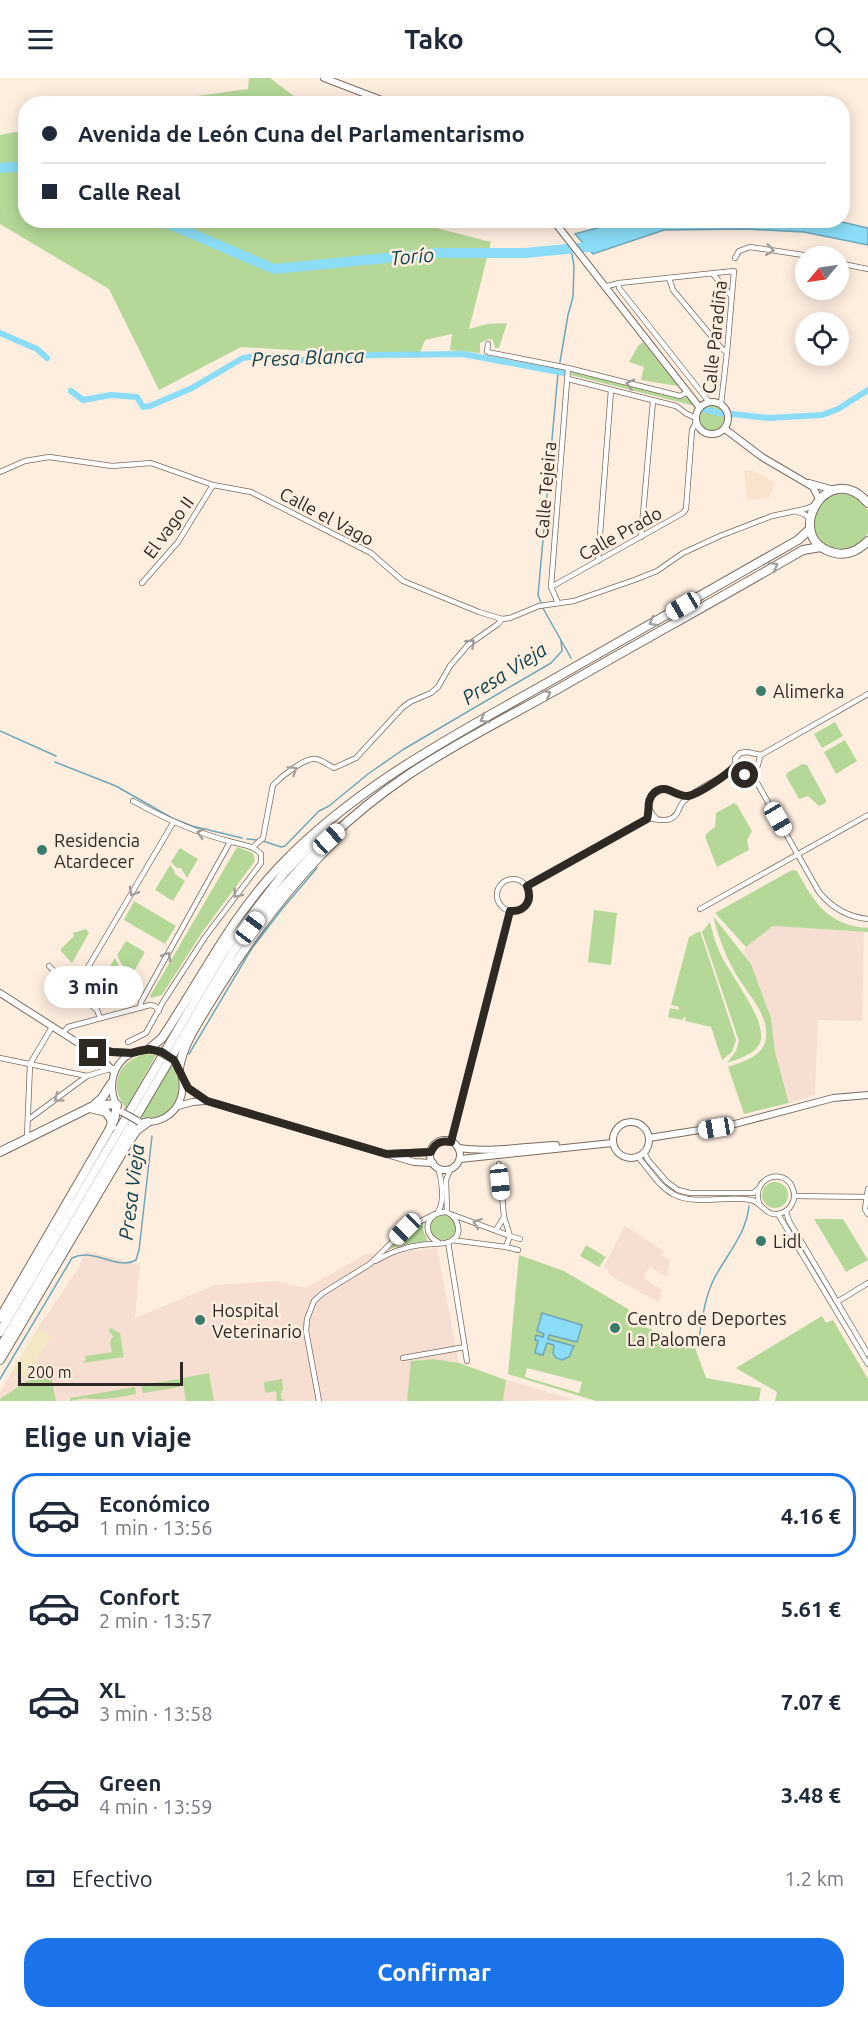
<!DOCTYPE html>
<html lang="es">
<head>
<meta charset="utf-8">
<style>
  :root { --surface:#fff; --page:#f6f6f7; --text:#1f2937; --muted:#747a83; --line:#e0e1e3; --accent:#1a73e8 }
  body { margin:0; font-family:Ubuntu,sans-serif; background:var(--page); color:var(--text); height:100vh; display:flex; flex-direction:column; font-size:22px; white-space:nowrap }
  * { box-sizing:border-box; margin:0 }
  p { font-size:20px; color:var(--muted) }
  .icon { flex:none; width:33px; height:33px; fill:none; stroke:currentColor; stroke-width:2; stroke-linecap:round; stroke-linejoin:round }
  .map { position:relative; height:1323px; overflow:hidden }
  .sheet { display:flex; flex-direction:column; background:var(--surface); flex:1 }
  .sheet>* { flex:none }
  .banner { position:absolute; left:18px; top:18px; width:832px; height:132px; border-radius:24px; box-shadow:0 3px 15px #0003; display:grid; align-content:center; height:132px; padding:0 24px; background:var(--surface) }
  .needle { width:39px; rotate:241deg }
  .controls { position:absolute; left:795px; top:168px; display:grid; gap:12px }
  .controls a { display:grid; place-items:center; width:54px; height:54px; border-radius:50%; background:var(--surface); box-shadow:0 3px 15px #0003; font-size:30px }
  .scale { position:absolute; left:18px; bottom:15px; width:165px; box-sizing:border-box; padding-left:6px; border:3px solid #2f2924; border-top:0; font-size:16px; line-height:21px; white-space:nowrap; color:#2f2924; -webkit-text-stroke:4px #feeee0; paint-order:stroke }
  .end { position:absolute; width:27px; height:27px; margin:-14px; border:8px solid #2f2924; background:#fff; box-shadow:0 0 0 3px #fff }
  .from { border-radius:50% }
  .bubble { position:absolute; height:42px; border-radius:21px; background:var(--surface); box-shadow:0 3px 15px #0003; font-size:20px; font-weight:700; line-height:42px; text-align:center }
  .car { position:absolute; width:18px; height:36px; margin:-18px -9px; border-radius:8px; box-shadow:0 0 4px 2px #0007; background:linear-gradient(#fff 24%,#345 0 40%,#fff 0 76%,#345 0 86%,#fff 0) }
  .banner b { display:flex; align-items:center; gap:21px; height:57px; font-size:22px }
  .banner b+b { border-top:2px solid var(--line) }
  .banner i { width:15px; height:15px; background:var(--text) }
  ul { padding:0; list-style:none }
  li { display:flex; align-items:center; gap:18px; height:84px; margin:0 12px 9px; padding:0 12px; border:3px solid transparent; border-radius:24px }
  li div { flex:1 }
  li b { display:block; font-size:22px }
  li em { font-style:normal; font-weight:700 }
  li.on { border-color:var(--accent) }
  li>.icon { width:54px; height:54px; stroke-width:1.5 }
  h2 { padding:0 24px; font-size:27px; line-height:72px }
  .pay { display:flex; align-items:center; gap:15px; height:66px; padding:0 24px; font-size:22px }
  .pay p { margin-inline-start:auto }
  .cta { display:flex; gap:12px; margin-top:auto; padding:12px 24px }
  .cta a { flex:1; height:69px; border-radius:24px; background:var(--accent); color:#fff; font-size:24px; font-weight:700; line-height:69px; text-align:center }
  header { display:flex; justify-content:space-between; align-items:center; height:78px; padding:0 24px; background:var(--surface); font-size:27px; font-weight:700 }
  .map>svg:first-child { display:block }
  .built { fill:#f9e3cf }
  .education { fill:#f6ded3 }
  .green { fill:#b5d898; fill-rule:evenodd }
  .sand { fill:#f2e8c3 }
  .water { fill:#8adcf7; stroke:#6fa6b8; stroke-width:1.5 }
  .lines { fill:none; stroke-linecap:round; stroke-linejoin:round }
  .stream { stroke:#6fa6b8; stroke-width:1.5 }
  .canal { stroke:#8adcf7; stroke-width:6 }
  .river { stroke:#8adcf7; stroke-width:10 }
  .street-casing { stroke:#786b5e; stroke-width:6 }
  .secondary-casing { stroke:#786b5e; stroke-width:8 }
  .highway-casing { stroke:#786b5e; stroke-width:10 }
  .street { stroke:#fff; stroke-width:4.5 }
  .secondary { stroke:#fff; stroke-width:6 }
  .highway { stroke:#fff; stroke-width:8 }
  .secondary-bridge-casing { stroke:#786b5e; stroke-width:8; stroke-linecap:butt }
  .secondary-bridge { stroke:#fff; stroke-width:6 }
  .oneway { stroke:#a19f9c }
  .route { stroke:#2f2924; stroke-width:8 }
  .poi-dot { fill:#3a7b6c; stroke:#feeee0; stroke-width:2 }
  .labels { text-anchor:middle; dominant-baseline:central; stroke-width:5; stroke-linejoin:round; paint-order:stroke }
  .street-label { font-size:18px; fill:#2f2924; stroke:#feeee0 }
  .poi-label { font-size:18px; fill:#2f2924; stroke:#feeee0; text-anchor:start }
  .water-label { font-size:20px; font-style:italic; fill:#10414f; stroke:#feeee0 }
</style>
</head>
<body>
<header><svg class="icon" aria-label="menu" viewBox="0 0 24 24"><path d="M4 6h16M4 12h16M4 18h16"/></svg>Tako<svg class="icon" aria-label="search" viewBox="0 0 24 24"><circle cx="10" cy="10" r="6"/><path d="M15 15l6 6"/></svg></header>
<div class="map">
<svg width="868" height="1323" viewBox="0 0 868 1323">
  <rect width="100%" height="100%" fill="#feeee0"/>
  <polygon class="built" points="753,392 775,405 769,420 747,422 744,393"/>
  <g class="education">
    <polygon points="773,848 864,854 862,943 818,942 815,1017 789,1025 775,974 771,940 751,886 742,873"/>
    <polygon points="625,1148 664,1173 661,1177 670,1182 667,1199 652,1190 653,1188 651,1187 643,1200 662,1212 660,1216 662,1217 658,1224 609,1197 608,1191 604,1188"/>
    <polygon points="437,1170 459,1285 433,1281 412,1283 407,1323 0,1323 0,1314 38,1250 79,1189 86,1173 140,1187 135,1240 215,1207 277,1203 306,1210 366,1176"/>
    <polygon points="506,1302 576,1322 503,1323"/>
  </g>
  <g class="green">
    <polygon points="249,0 270,0 303,25 176,25 176,21 248,11"/>
    <polygon points="15,54 25,54 26,142 405,142 491,164 469,251 487,246 507,245 499,270 495,270 493,262 489,261 480,265 480,275 450,272 452,256 425,262 418,280 241,269 159,312 109,211 0,146 0,57"/>
    <polygon points="643,264 677,307 677,308 641,302 644,289 629,284 638,268"/>
    <polygon points="572,292 624,307 684,320 687,319 695,328 574,298 571,297"/>
    <circle cx="712" cy="340" r="13"/>
    <circle cx="842" cy="444" r="28"/>
    <polygon points="835,644 843,658 822,670 814,656"/>
    <polygon points="845,662 857,683 836,696 824,674"/>
    <polygon points="802,686 807,687 826,722 826,725 819,728 808,718 799,721 786,698 787,695"/>
    <polygon points="734,725 737,727 752,753 747,762 749,772 717,789 705,759 707,755 715,749 716,735"/>
    <polygon points="237,769 253,775 255,783 203,853 162,917 151,920 150,918"/>
    <polygon points="180,770 198,781 187,800 181,790 177,790 171,784"/>
    <polygon points="170,787 174,792 175,796 185,803 173,823 155,812"/>
    <path d="M792,792L797,793C815,826 828,847 868,850V854L773,848L746,869L715,835Z"/>
    <polygon points="134,823 176,848 165,866 124,842"/>
    <polygon points="594,832 617,835 611,887 588,884"/>
    <path d="M713,838L751,886L771,940L775,974L789,1025L744,1036L728,989C740,985 759,979 764,967C775,940 744,913 733,891C724,874 718,857 713,838Z"/>
    <path d="M710,844C713,856 716,868 722,879C731,898 771,947 759,967C753,977 737,981 727,985L736,973L739,963L702,854Z"/>
    <polygon points="86,851 89,855 72,885 60,872 74,858 73,855"/>
    <polygon points="700,853 736,962 732,974 722,982 711,949 685,943 686,940 684,939 682,942 668,939 670,930 679,932 679,929 671,927 689,859"/>
    <polygon points="126,863 145,874 129,902 125,895 127,890 122,887 117,877"/>
    <polygon points="115,880 119,888 118,893 123,896 127,905 121,915 107,918 98,909"/>
    <path d="M145,976L156,977L126,1031C108,1007 117,984 145,976Z"/>
    <path d="M171,986C190,1013 173,1045 139,1039Z"/>
    <circle cx="775" cy="1117" r="13"/>
    <circle cx="443" cy="1149" r="13"/>
    <polygon points="814,1141 843,1141 868,1182 846,1194"/>
    <polygon points="423,1145 423,1152 428,1163 400,1167 388,1172 402,1156"/>
    <polygon points="586,1167 606,1179 599,1189 580,1178"/>
    <path d="M519,1177L564,1193L628,1231L634,1245L694,1267L706,1300L761,1310L759,1323H596L508,1296ZM527,1290L582,1304L579,1315L525,1299Z"/>
    <polygon points="822,1238 826,1245 833,1242 868,1301 868,1323 775,1323 777,1314 736,1290"/>
    <polygon points="110,1250 120,1255 124,1279 82,1285 86,1282 85,1278 112,1274 110,1264 113,1258 109,1253"/>
    <polygon points="433,1281 459,1285 506,1302 503,1323 407,1323 411,1283"/>
    <polygon points="209,1295 214,1323 186,1323 182,1300"/>
    <polygon points="51,1298 56,1323 0,1323 0,1321 27,1303"/>
    <polygon points="179,1301 180,1309 143,1315 141,1307"/>
    <polygon points="282,1301 283,1311 281,1315 281,1320 285,1323 277,1323 276,1313 265,1315 264,1304"/>
    <path d="M135,1309L136,1316C122,1319 98,1323 86,1320L70,1323V1320Z"/>
  </g>
  <polygon class="sand" points="38,1250 51,1258 25,1301 12,1293"/>
  <g class="water">
    <polygon points="635,143 833,142 868,150 868,167 804,154 746,151 664,152 593,176 575,156 616,145"/>
    <polygon points="542,1235 582,1247 577,1264 549,1257 548,1261 574,1268 569,1279 562,1282 556,1280 553,1275 554,1267 547,1265 543,1277 535,1275 538,1263 535,1262 536,1257 543,1259 544,1256 537,1253"/>
  </g>
  <g class="lines">
    <g class="stream">
      <polyline points="560,284 568,237 573,219 574,188 571,171"/>
      <polyline points="558,295 538,517 544,532 571,580"/>
      <polyline points="0,653 56,678"/>
      <polyline points="55,684 116,708 172,740 192,748 242,760"/>
      <polyline points="247,761 258,762"/>
      <polyline points="263,763 281,769 285,768 319,733 329,728 368,696 404,671 551,585 562,573 561,563"/>
      <polyline points="189,976 252,870 282,831 317,790"/>
      <path d="M698,1266C702,1243 704,1220 715,1199C728,1175 746,1156 749,1128"/>
      <path d="M0,1301L72,1180C94,1169 118,1193 136,1182L139,1172L152,1058"/>
    </g>
    <g class="canal">
      <polyline points="0,255 37,271 47,280"/>
      <polyline points="71,313 83,322 111,317 137,319 143,329 150,328 192,310 243,280 263,277 288,283 373,277 463,276 564,295"/>
      <polyline points="702,331 725,336"/>
      <polyline points="732,336 769,340 822,337 838,331 868,312"/>
    </g>
    <g class="river">
      <polyline points="0,90 26,88"/>
      <polyline points="160,142 274,191 437,175 525,175 599,168"/>
    </g>
    <defs>
      <g id="street">
        <polyline points="735,180 739,173 750,169 810,178"/>
        <polyline points="838,185 868,191"/>
        <polyline points="713,196 732,219"/>
        <polyline points="669,200 673,212 722,271 727,274"/>
        <polyline points="619,205 619,210 709,324"/>
        <polyline points="604,209 619,205 734,193 727,274 721,326"/>
        <polyline points="488,266 487,274 568,290 551,509 558,525"/>
        <polyline points="568,290 680,318 686,315"/>
        <polyline points="568,301 676,328 687,336 696,340"/>
        <polyline points="0,394 25,383 49,379 112,388 151,385 213,407 251,414 371,475 403,503 479,534 502,541 510,540 539,528 574,523 637,501 657,493 683,475 720,458 772,438 805,431 815,427"/>
        <polyline points="795,433 804,436 810,441"/>
        <polyline points="641,459 653,323"/>
        <polyline points="598,483 611,312"/>
        <polyline points="142,505 178,464 213,407"/>
        <polyline points="551,509 683,435 686,431 692,352 697,343"/>
        <polyline points="728,696 735,688 735,681 740,675 747,674 761,677 868,616"/>
        <path d="M752,696L819,814C832,830 847,839 868,841"/>
        <path d="M656,740C651,736 648,731 649,723C654,701 677,717 689,718"/>
        <path d="M253,769L263,760L273,707C281,699 305,679 316,681C322,682 328,687 334,690L356,680L402,630L410,624L431,615L438,609L450,588L468,567L498,546L502,541"/>
        <circle cx="513" cy="817" r="16"/>
        <path d="M527,808L647,741C655,740 663,744 670,741C679,738 678,729 683,724C694,712 710,706 723,698C736,692 747,701 754,694C759,690 758,682 761,677"/>
        <polyline points="700,831 868,737"/>
        <polyline points="49,888 74,913 97,932 100,940"/>
        <polyline points="74,913 173,745"/>
        <polyline points="140,930 141,924 230,764"/>
        <polyline points="63,955 68,949 150,927 155,928 159,933"/>
        <path d="M128,964L146,955L163,924L205,859L261,785V776C254,768 243,767 232,764C196,755 165,741 133,723"/>
        <polyline points="0,980 87,998 113,990"/>
        <polyline points="29,1041 87,998"/>
        <polyline points="27,1059 30,986 52,949"/>
        <polyline points="451,1064 510,833"/>
        <polyline points="644,1074 648,1082 667,1104 678,1112 690,1115 753,1115 758,1111"/>
        <path d="M638,1079C649,1091 658,1108 673,1116C694,1128 728,1117 751,1122C762,1124 765,1138 778,1136C790,1134 797,1122 793,1111C785,1088 751,1099 759,1125"/>
        <polyline points="499,1086 504,1139 510,1158 520,1161"/>
        <path d="M438,1090C442,1102 445,1123 438,1134"/>
        <polyline points="868,1111 865,1131 868,1136"/>
        <polyline points="794,1118 868,1119"/>
        <polyline points="786,1133 789,1143 868,1276"/>
        <polyline points="447,1134 446,1102 450,1092"/>
        <polyline points="778,1136 868,1286"/>
        <polyline points="496,1152 504,1139"/>
        <polyline points="452,1162 506,1169 510,1158 453,1137"/>
        <polyline points="448,1164 467,1283"/>
        <polyline points="506,1169 518,1172"/>
        <path d="M375,1183C390,1175 403,1169 420,1167C429,1165 441,1167 449,1164C465,1157 458,1140 447,1134C427,1133 420,1155 438,1164"/>
        <polyline points="837,1224 868,1205"/>
        <polyline points="403,1280 465,1269"/>
        <polyline points="319,1323 306,1253 307,1241 314,1223 323,1215 370,1186 405,1151 435,1136"/>
      </g>
      <g id="secondary">
        <polyline points="324,0 392,26"/>
        <polyline points="553,142 700,330"/>
        <circle cx="712" cy="340" r="16"/>
        <polyline points="725,351 762,379 813,409 819,421"/>
        <polyline points="809,405 834,412"/>
        <polyline points="0,915 100,979 114,994"/>
        <polyline points="87,969 112,974 130,975"/>
        <polyline points="183,1001 188,1010 207,1023 414,1084 433,1085"/>
        <path d="M117,1028C103,1001 120,969 152,972"/>
        <polyline points="178,1028 193,1024 206,1023"/>
        <circle cx="631" cy="1062" r="18"/>
        <path d="M144,1044C176,1046 192,1013 177,987"/>
        <polyline points="649,1060 731,1047 833,1020 868,1017"/>
        <circle cx="445" cy="1077" r="15"/>
        <path d="M458,1070C490,1075 524,1068 556,1067"/>
        <polyline points="392,1076 431,1074"/>
        <polyline points="460,1081 612,1065"/>
      </g>
      <g id="highway">
        <path d="M868,425C827,378 780,462 835,475C848,478 859,472 868,463"/>
        <path d="M149,971L162,960C201,902 231,839 280,788C355,709 451,659 545,606C629,558 713,510 798,462L810,451"/>
        <path d="M179,990C183,967 196,948 208,928C245,867 287,809 338,760"/>
        <polyline points="95,1026 102,1020 111,1006"/>
        <polyline points="90,1030 106,1034 111,1041 112,1048"/>
        <polyline points="0,1074 93,1028 116,1026"/>
        <polyline points="0,1240 108,1054 114,1042 117,1027"/>
        <polyline points="0,1254 226,870 284,795 328,750"/>
        <path d="M0,1270L233,874C281,805 338,744 408,697C456,665 508,639 558,611C640,564 722,519 803,472L821,469"/>
        <polyline points="0,1282 128,1065 137,1052 148,1044"/>
      </g>
    </defs>
    <use href="#street" class="street-casing"/>
    <use href="#secondary" class="secondary-casing"/>
    <use href="#highway" class="highway-casing"/>
    <use href="#street" class="street"/>
    <use href="#secondary" class="secondary"/>
    <use href="#highway" class="highway"/>
    <defs>
      <g id="secondary-bridge">
        <polyline points="158,973 174,982"/>
        <polyline points="122,1034 138,1043"/>
      </g>
    </defs>
    <use href="#secondary-bridge" class="secondary-bridge-casing"/>
    <use href="#secondary-bridge" class="secondary-bridge"/>
  </g>
  <defs><path id="oneway-chevron" d="M-2-3.5L2.5 0L-2 3.5" fill="none" stroke-width="1.6" stroke-linecap="round" stroke-linejoin="round" transform="scale(1.5)"/></defs>
  <g class="oneway">
    <use href="#oneway-chevron" transform="translate(770 172) rotate(8)"/>
    <use href="#oneway-chevron" transform="translate(630 306) rotate(-166)"/>
    <use href="#oneway-chevron" transform="translate(774 488) rotate(-29)"/>
    <use href="#oneway-chevron" transform="translate(653 544) rotate(151)"/>
    <use href="#oneway-chevron" transform="translate(471 565) rotate(-43)"/>
    <use href="#oneway-chevron" transform="translate(547 616) rotate(-29)"/>
    <use href="#oneway-chevron" transform="translate(484 641) rotate(150)"/>
    <use href="#oneway-chevron" transform="translate(293 692) rotate(-35)"/>
    <use href="#oneway-chevron" transform="translate(201 755) rotate(-162)"/>
    <use href="#oneway-chevron" transform="translate(133 814) rotate(120)"/>
    <use href="#oneway-chevron" transform="translate(237 816) rotate(128)"/>
    <use href="#oneway-chevron" transform="translate(167 878) rotate(-60)"/>
    <use href="#oneway-chevron" transform="translate(58 1020) rotate(144)"/>
    <use href="#oneway-chevron" transform="translate(477 1145) rotate(-159)"/>
  </g>
  <g class="lines">
    <path class="route" d="M93,975L85,969L112,974L131,975L149,971L162,974L174,982L188,1010L207,1023L386,1076L431,1074C435,1065 441,1062 451,1064L452,1060L510,833C525,834 533,823 527,808L647,741C650,732 646,722 654,715C666,704 675,719 688,718C699,716 727,697 735,688L738,694L745,697"/>
  </g>
  <g class="poi-dot">
    <circle cx="761" cy="613" r="6"/>
    <circle cx="42" cy="772" r="6"/>
    <circle cx="761" cy="1163" r="6"/>
    <circle cx="200" cy="1242" r="6"/>
    <circle cx="615" cy="1250" r="6"/>
  </g>
  <g class="labels">
    <g class="street-label">
      <text transform="translate(714 259) rotate(-84)">Calle Paradiña</text>
      <text transform="translate(545 412) rotate(-85)">Calle Tejeira</text>
      <text transform="translate(327 438) rotate(28)">Calle el Vago</text>
      <text transform="translate(168 449) rotate(-54)">El vago II</text>
      <text transform="translate(620 455) rotate(-29)">Calle Prado</text>
    </g>
    <g class="poi-label">
      <text x="773" y="613">Alimerka</text>
      <text x="54" y="762">Residencia<tspan x="54" dy="21">Atardecer</tspan></text>
      <text x="773" y="1163">Lidl</text>
      <text x="212" y="1232">Hospital<tspan x="212" dy="21">Veterinario</tspan></text>
      <text x="627" y="1240">Centro de Deportes<tspan x="627" dy="21">La Palomera</tspan></text>
    </g>
    <g class="water-label">
      <text transform="translate(412 178) rotate(-5)">Torío</text>
      <text transform="translate(308 279) rotate(-2)">Presa Blanca</text>
      <text transform="translate(504 595) rotate(-33)">Presa Vieja</text>
      <text transform="translate(131 1114) rotate(-83)">Presa Vieja</text>
    </g>
  </g>
</svg>
<div class="controls">
<a><svg class="needle" viewBox="-14 -14 28 28"><path d="M0-13l5 13h-10z" fill="#e53935"/><path d="M0 13l5-13h-10z" fill="#747a83"/></svg></a>
<a><svg class="icon" aria-label="locate" viewBox="0 0 24 24"><circle cx="12" cy="12" r="6"/><path d="M12 2v4M12 18v4M2 12h4M18 12h4"/></svg></a>
</div>
<div class="scale">200 m</div>
<i class="end from" style="left:745px;top:697px"></i>
<i class="end" style="left:93px;top:975px"></i>
<div class="bubble" style="left:44px;top:888px;width:99px">3 min</div>
<i class="car" style="left:683px;top:528px;rotate:240deg"></i>
<i class="car" style="left:778px;top:741px;rotate:150deg"></i>
<i class="car" style="left:329px;top:761px;rotate:48deg"></i>
<i class="car" style="left:250px;top:850px;rotate:37deg"></i>
<i class="car" style="left:716px;top:1050px;rotate:260deg"></i>
<i class="car" style="left:500px;top:1104px;rotate:174deg"></i>
<i class="car" style="left:405px;top:1151px;rotate:225deg"></i>
<div class="banner">
<b><i class="from"></i>Avenida de León Cuna del Parlamentarismo</b>
<b><i></i>Calle Real</b>
</div>
</div>
<section class="sheet">
<h2>Elige un viaje</h2>
<ul>
<li class="on"><svg class="icon" aria-label="car" viewBox="0 0 24 24"><path d="M5 17H2v-5l4-1 3-4h7l3 4 3 1v5h-3M9 17h6M6 11h13"/><circle cx="7" cy="17" r="2"/><circle cx="17" cy="17" r="2"/></svg><div><b>Económico</b><p>1 min · 13:56</p></div><em>4.16 €</em></li>
<li><svg class="icon" aria-label="car" viewBox="0 0 24 24"><path d="M5 17H2v-5l4-1 3-4h7l3 4 3 1v5h-3M9 17h6M6 11h13"/><circle cx="7" cy="17" r="2"/><circle cx="17" cy="17" r="2"/></svg><div><b>Confort</b><p>2 min · 13:57</p></div><em>5.61 €</em></li>
<li><svg class="icon" aria-label="car" viewBox="0 0 24 24"><path d="M5 17H2v-5l4-1 3-4h7l3 4 3 1v5h-3M9 17h6M6 11h13"/><circle cx="7" cy="17" r="2"/><circle cx="17" cy="17" r="2"/></svg><div><b>XL</b><p>3 min · 13:58</p></div><em>7.07 €</em></li>
<li><svg class="icon" aria-label="car" viewBox="0 0 24 24"><path d="M5 17H2v-5l4-1 3-4h7l3 4 3 1v5h-3M9 17h6M6 11h13"/><circle cx="7" cy="17" r="2"/><circle cx="17" cy="17" r="2"/></svg><div><b>Green</b><p>4 min · 13:59</p></div><em>3.48 €</em></li>
</ul>
<div class="pay"><svg class="icon" aria-label="cash" viewBox="0 0 24 24"><path d="M3 7h18v10H3z"/><circle cx="12" cy="12" r="2"/></svg>Efectivo<p>1.2 km</p></div>
<div class="cta"><a>Confirmar</a></div>
</section>
</body>
</html>
